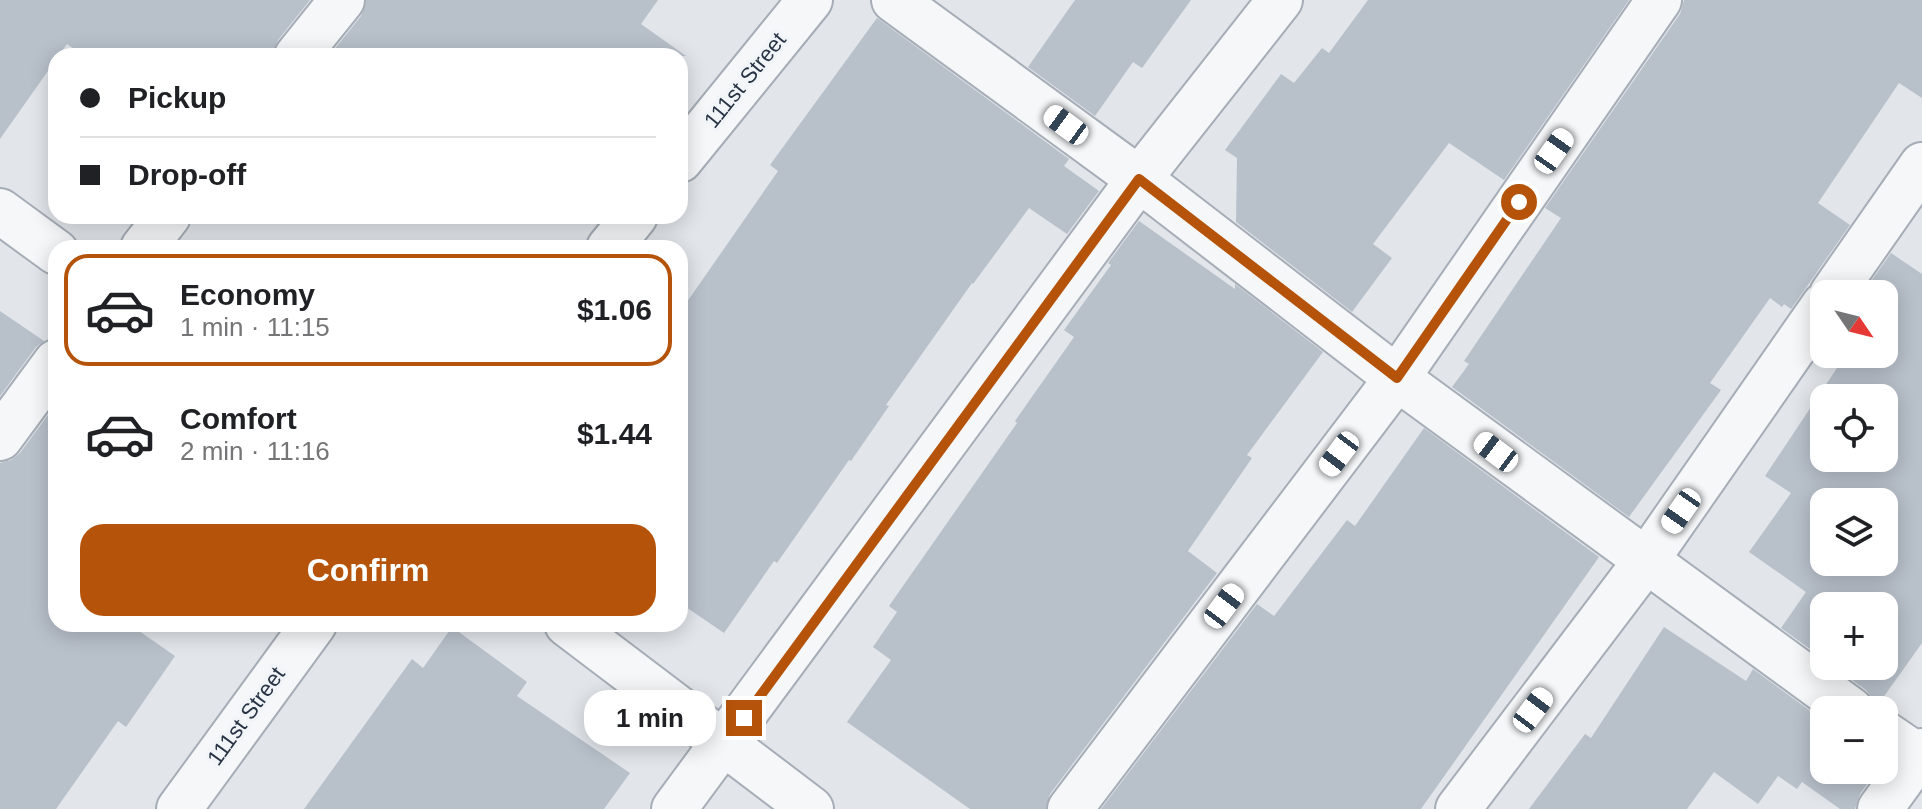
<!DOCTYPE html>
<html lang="en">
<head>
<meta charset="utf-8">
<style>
  :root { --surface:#fff; --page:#f6f6f6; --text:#202124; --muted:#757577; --line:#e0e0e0; --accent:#b45309 }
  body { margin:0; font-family:Helvetica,sans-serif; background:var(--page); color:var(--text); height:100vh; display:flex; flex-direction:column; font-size:30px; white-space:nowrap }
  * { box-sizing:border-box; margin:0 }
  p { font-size:26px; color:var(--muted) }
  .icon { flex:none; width:44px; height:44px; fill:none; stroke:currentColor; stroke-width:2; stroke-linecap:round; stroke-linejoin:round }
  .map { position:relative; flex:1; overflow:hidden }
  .sheet { position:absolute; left:48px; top:240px; width:640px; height:392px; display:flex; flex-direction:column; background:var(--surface); border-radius:24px; box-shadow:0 4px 20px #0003 }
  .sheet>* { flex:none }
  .hud { position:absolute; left:48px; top:48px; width:640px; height:176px; border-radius:24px; box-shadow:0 4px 20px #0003; display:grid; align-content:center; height:176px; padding:0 32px; background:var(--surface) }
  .needle { width:52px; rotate:125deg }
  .buttons { position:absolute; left:1810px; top:280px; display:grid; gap:16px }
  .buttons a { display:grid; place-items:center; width:88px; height:88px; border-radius:16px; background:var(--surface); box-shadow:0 4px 20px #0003; font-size:40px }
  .end { position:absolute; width:36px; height:36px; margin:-18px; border:10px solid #b45309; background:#fff; box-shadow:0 0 0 4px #fff }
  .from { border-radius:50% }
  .bubble { position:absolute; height:56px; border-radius:24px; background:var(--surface); box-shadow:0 4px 20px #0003; font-size:26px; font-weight:700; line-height:56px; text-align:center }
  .car { position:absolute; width:24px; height:48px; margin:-24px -12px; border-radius:10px; box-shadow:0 0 6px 2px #0007; background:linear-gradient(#fff 24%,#345 0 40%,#fff 0 76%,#345 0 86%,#fff 0) }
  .hud b { display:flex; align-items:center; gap:28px; height:76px; font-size:30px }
  .hud b+b { border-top:2px solid var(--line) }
  .hud i { width:20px; height:20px; background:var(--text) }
  ul { padding:14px 0 0; list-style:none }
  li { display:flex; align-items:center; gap:24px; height:112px; margin:0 16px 12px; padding:0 16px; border:4px solid transparent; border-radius:24px }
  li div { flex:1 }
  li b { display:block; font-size:30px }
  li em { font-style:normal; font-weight:700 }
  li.active { border-color:var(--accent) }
  li>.icon { width:72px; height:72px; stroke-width:1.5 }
  .primary-button { display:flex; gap:16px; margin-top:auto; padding:16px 32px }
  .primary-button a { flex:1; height:92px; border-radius:24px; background:var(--accent); color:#fff; font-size:32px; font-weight:700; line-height:92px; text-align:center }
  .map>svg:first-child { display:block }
  .building { fill:#b8c0ca; fill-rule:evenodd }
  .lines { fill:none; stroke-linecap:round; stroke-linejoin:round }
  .street-casing { stroke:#a6adb6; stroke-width:48 }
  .street { stroke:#f5f7f9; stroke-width:44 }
  .route { stroke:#b45309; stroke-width:10 }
  .labels { text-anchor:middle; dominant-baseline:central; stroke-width:7; stroke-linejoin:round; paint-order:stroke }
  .street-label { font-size:22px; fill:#283445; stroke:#f2f5f8 }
</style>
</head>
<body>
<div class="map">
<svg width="1922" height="809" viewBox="0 0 1922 809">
  <rect width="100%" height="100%" fill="#e2e6eb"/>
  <g class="building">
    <polygon points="0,0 310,0 278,40 273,56 84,56 67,44 0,139"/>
    <polygon points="366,0 658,0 641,24 686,56 329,56 361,16"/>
    <polygon points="1075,0 1191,0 1142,68 1133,62 1095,116 1028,67"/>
    <polygon points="1368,0 1629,0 1504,180 1449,143 1373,244 1392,258 1352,312 1236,222 1237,158 1225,150 1281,74 1294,83 1322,48 1329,53"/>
    <polygon points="1684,0 1922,0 1922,98 1899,83 1818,203 1850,225 1791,309 1784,304 1782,307 1770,298 1710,383 1721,390 1629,517 1452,387 1469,364 1464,361 1561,218 1545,208 1680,14"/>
    <polygon points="877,18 1069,159 1064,166 1099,191 1067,234 1029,208 973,284 972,283 886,405 889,406 851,461 849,460 777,563 774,561 724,633 680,603 680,312 778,171 770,165"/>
    <polygon points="1139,221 1235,289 1235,284 1323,352 1247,455 1252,458 1188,551 1217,573 1050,794 1046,809 970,809 847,722 891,660 873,647 897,612 889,606 1017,423 1015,421 1074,337 1064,330 1111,265 1108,263"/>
    <path d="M1891,253L1922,274V643L1875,709L1873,699L1866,690L1833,666H1884V606H1824V659L1781,628L1806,592L1749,552L1791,493L1765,476L1833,374L1846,354H1884V294H1862ZM1824,398H1884V458H1824ZM1824,502H1884V562H1824Z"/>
    <polygon points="0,311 44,341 36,347 0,396"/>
    <polygon points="56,404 56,624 129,624 175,656 126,727 118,721 56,809 0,809 0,463 11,460 20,453"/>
    <polygon points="1424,428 1599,557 1421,809 1101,809 1257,604 1274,616 1347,520 1355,526"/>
    <polygon points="452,627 527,682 517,696 630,773 604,809 304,809 412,659 423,668"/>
    <polygon points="1664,627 1746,681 1753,669 1824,721 1824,770 1877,770 1860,794 1855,809 1840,809 1802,782 1797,789 1778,776 1758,804 1714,772 1687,809 1529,809 1585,734 1591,738"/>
  </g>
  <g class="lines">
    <defs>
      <g id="street">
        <polyline points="894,0 1139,179 1397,378 1851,710"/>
        <polyline points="297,56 342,0"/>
        <polyline points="680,160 810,0"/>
        <polyline points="0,211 56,252"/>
        <polyline points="143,248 168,216"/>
        <polyline points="609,248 635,216"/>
        <polyline points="1832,294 1922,165"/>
        <polyline points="0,438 56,362"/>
        <polyline points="567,624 811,809"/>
        <polyline points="1884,733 1922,759"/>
        <polyline points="179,809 314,624"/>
        <polyline points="674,809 1139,179 1280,0"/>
        <polyline points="1070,809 1397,378 1659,0"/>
        <polyline points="1458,809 1645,562 1824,305"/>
        <polyline points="1880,809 1922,751"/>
      </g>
    </defs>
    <use href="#street" class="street-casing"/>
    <use href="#street" class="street"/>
  </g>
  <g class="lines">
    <polyline class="route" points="744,718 1139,179 1397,378 1519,202"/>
  </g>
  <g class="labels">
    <g class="street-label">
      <text transform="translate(745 80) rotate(-51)">111st Street</text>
      <text transform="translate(246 716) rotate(-54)">111st Street</text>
    </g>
  </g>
</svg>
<div class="buttons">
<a><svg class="needle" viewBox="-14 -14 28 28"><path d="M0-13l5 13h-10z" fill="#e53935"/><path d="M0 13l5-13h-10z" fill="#757577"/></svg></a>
<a><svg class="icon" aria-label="locate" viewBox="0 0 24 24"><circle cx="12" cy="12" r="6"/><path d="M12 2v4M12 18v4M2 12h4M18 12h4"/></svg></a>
<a><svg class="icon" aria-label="layers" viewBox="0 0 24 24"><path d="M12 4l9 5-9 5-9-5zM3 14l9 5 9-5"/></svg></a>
<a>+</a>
<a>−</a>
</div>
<i class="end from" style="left:1519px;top:202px"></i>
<i class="end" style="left:744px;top:718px"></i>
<div class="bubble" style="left:584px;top:690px;width:132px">1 min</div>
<i class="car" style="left:1066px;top:125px;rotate:306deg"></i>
<i class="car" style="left:1554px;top:151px;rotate:35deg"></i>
<i class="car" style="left:1496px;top:452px;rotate:307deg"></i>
<i class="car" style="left:1339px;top:454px;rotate:217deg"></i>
<i class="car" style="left:1681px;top:511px;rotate:215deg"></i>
<i class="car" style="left:1224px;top:606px;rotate:37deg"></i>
<i class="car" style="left:1533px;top:710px;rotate:37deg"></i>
<div class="hud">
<b><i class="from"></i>Pickup</b>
<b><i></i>Drop-off</b>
</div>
<section class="sheet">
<ul>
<li class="active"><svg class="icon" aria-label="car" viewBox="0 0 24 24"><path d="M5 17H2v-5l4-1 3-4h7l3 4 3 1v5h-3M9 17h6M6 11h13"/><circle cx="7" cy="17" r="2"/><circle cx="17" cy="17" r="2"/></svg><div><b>Economy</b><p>1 min · 11:15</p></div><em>$1.06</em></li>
<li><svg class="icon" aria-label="car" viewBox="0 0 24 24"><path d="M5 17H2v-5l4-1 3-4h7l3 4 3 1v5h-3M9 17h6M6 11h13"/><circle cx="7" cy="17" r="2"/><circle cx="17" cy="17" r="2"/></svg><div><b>Comfort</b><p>2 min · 11:16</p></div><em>$1.44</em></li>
</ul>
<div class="primary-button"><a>Confirm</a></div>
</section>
</div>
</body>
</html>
